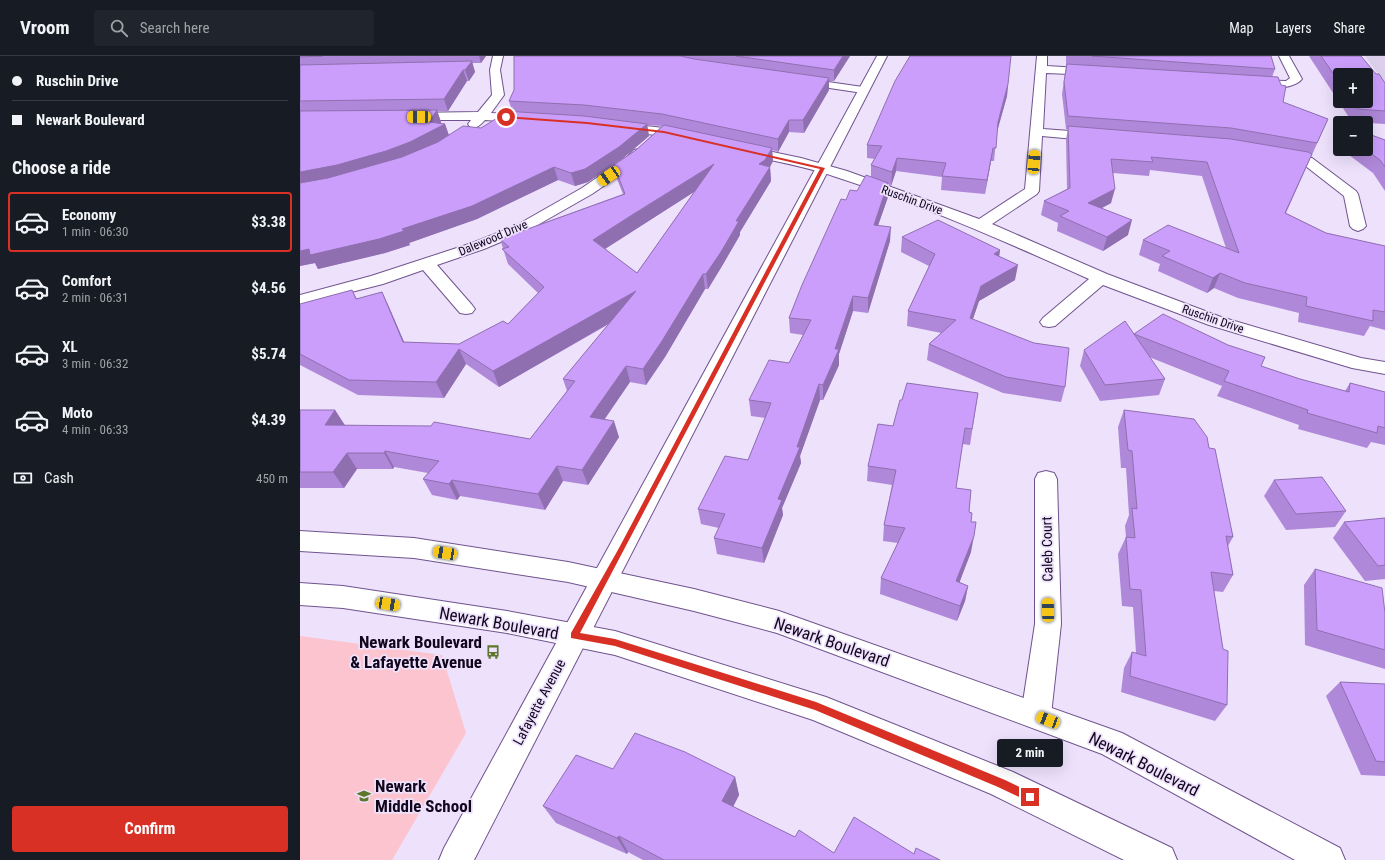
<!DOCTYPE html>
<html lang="en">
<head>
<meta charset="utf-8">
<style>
  :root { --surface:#171b24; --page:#20242c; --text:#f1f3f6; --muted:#9ea1a6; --line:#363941; --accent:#d93025 }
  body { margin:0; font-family:"Roboto Condensed",sans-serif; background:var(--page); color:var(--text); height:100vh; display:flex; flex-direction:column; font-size:15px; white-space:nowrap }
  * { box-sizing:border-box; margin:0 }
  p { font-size:13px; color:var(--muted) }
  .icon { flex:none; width:22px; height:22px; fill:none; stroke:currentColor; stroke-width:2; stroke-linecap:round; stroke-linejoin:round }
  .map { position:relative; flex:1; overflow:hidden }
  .side { display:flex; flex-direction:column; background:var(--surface); width:300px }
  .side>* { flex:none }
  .banner { display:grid; align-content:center; height:88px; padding:0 12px; background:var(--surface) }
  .fabs { position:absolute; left:1033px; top:12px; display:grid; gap:8px }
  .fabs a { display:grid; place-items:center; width:40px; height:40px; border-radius:4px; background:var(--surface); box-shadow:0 4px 16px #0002; font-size:20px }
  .end { position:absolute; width:18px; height:18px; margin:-9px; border:5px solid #d93025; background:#fff; box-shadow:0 0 0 2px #fff }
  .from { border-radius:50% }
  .bubble { position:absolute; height:28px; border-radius:4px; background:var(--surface); box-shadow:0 4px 16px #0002; font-size:13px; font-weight:700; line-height:28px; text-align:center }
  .car { position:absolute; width:12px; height:24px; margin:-12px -6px; border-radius:5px; box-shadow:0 0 3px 1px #0007; background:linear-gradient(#f5c518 24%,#345 0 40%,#f5c518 0 76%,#345 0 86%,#f5c518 0) }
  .banner b { display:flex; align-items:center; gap:14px; height:38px; font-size:15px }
  .banner b+b { border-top:1px solid var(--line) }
  .banner i { width:10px; height:10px; background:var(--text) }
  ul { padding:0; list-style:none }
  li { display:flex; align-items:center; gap:12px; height:60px; margin:0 8px 6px; padding:0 4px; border:2px solid transparent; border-radius:4px }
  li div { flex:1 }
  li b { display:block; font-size:15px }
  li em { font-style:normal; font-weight:700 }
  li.on { border-color:var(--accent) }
  li>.icon { width:36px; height:36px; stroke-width:1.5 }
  h2 { padding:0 12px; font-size:18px; line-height:48px }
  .pay { display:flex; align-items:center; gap:10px; height:44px; padding:0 12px; font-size:15px }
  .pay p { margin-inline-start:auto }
  .action { display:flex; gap:8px; margin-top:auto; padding:8px 12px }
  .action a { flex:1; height:46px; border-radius:4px; background:var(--accent); color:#fff; font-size:16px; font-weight:700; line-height:46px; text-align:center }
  header { display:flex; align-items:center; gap:24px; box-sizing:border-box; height:56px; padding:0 20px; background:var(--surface); border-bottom:1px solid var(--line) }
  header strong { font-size:19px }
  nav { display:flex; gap:22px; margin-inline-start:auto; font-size:14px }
  .search { width:280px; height:36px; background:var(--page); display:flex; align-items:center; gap:10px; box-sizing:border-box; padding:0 14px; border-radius:4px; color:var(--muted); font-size:15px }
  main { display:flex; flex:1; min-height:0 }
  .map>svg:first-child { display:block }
  .built { fill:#dccfeb }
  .green { fill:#fcc4ce }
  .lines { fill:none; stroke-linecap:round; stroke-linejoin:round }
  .minor-casing { stroke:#70538e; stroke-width:2 }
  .tertiary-casing { stroke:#70538e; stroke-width:2 }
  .primary-casing { stroke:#70538e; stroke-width:2 }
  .minor { fill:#fff; fill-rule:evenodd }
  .tertiary { fill:#fff; fill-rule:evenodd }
  .primary { fill:#fff; fill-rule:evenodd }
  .wall { fill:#af88d9; fill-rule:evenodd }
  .shaded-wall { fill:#8f6fb0 }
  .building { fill:#cc9efc; stroke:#8f6fb0; fill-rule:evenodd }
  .route { fill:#d93025 }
  .labels { text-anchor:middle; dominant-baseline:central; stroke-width:3.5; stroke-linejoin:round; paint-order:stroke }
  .far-street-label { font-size:12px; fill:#11061c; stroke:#ede1fc }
  .street-label { font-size:14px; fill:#11061c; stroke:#ede1fc }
  .near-street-label { font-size:17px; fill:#11061c; stroke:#ede1fc }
  .near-poi-label { font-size:17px; font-weight:bold; fill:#11061c; stroke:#ede1fc; text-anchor:end }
</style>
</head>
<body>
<header>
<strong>Vroom</strong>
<div class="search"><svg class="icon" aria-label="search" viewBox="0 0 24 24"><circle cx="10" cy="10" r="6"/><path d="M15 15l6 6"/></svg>Search here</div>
<nav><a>Map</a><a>Layers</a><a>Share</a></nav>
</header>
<main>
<section class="side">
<div class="banner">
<b><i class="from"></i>Ruschin Drive</b>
<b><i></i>Newark Boulevard</b>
</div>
<h2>Choose a ride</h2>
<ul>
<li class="on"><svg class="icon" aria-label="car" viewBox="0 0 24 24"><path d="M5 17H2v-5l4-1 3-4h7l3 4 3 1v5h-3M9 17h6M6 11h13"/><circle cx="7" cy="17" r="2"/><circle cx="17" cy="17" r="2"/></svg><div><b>Economy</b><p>1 min · 06:30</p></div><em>$3.38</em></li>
<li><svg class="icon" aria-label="car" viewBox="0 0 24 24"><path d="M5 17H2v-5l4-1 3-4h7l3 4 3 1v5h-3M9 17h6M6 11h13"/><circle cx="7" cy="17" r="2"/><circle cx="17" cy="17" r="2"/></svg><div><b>Comfort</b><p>2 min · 06:31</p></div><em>$4.56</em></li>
<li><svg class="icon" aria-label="car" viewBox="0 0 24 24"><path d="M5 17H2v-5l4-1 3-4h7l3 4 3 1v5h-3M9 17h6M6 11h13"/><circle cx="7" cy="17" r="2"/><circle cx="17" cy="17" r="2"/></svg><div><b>XL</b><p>3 min · 06:32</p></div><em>$5.74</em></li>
<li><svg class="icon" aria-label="car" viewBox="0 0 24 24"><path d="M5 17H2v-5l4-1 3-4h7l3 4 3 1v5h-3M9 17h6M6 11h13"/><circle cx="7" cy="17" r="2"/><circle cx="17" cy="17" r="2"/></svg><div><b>Moto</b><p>4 min · 06:33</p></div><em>$4.39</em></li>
</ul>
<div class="pay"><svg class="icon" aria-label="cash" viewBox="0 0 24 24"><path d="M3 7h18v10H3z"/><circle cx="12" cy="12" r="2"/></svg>Cash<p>450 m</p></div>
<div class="action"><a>Confirm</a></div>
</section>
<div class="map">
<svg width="1085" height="804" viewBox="0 0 1085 804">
  <rect width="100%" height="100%" fill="#ede1fc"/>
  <polygon class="built" points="1065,0 1085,0 1085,27"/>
  <polygon class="green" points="0,580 142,599 166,677 92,804 0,804"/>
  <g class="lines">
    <defs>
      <g id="minor">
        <path d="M193,0H203L200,14L204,39L191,57L228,59L232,60L234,63L232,66L228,67L185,64C180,69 177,73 170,71L168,68L171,64H105L103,61L105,58L109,57L178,56L192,39L190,14Z"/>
        <path d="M737,0H747V10L795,13L800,16L795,19L746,17L743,73L797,77L802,78L803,81L802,84L797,85L742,80L739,135L737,138L692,168L807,218L921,261L1061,302L1085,306V318L1052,312L909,269L803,229L755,270L749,271L743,270L740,266L743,262L789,223C706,186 623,149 536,121C505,110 472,105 439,97L437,94L439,91L444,90L501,102L547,115L679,163L725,133Z"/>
        <path d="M979,0H989L1002,23C993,35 960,33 947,29L945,27L947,25L951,24L986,25L990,22Z"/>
        <polygon points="500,22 563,31 567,32 569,34 567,36 563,37 496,27 494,25 496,23"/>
        <polygon points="318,67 364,72 390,78 391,81 390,84 385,85 364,80 314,74 312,71 314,68"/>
        <polygon points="339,93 344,94 346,97 337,107 292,138 227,175 184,193 137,209 172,249 175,253 172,257 166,258 160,257 123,214 83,228 0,249 0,239 71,220 172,187 217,169 282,132 327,101 334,94"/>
        <polygon points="978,96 1012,102 1056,135 1058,138 1066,170 1063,173 1058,175 1053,173 1050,170 1044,140 1003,108 973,103 971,100 973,97"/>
        <polygon points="746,415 754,417 757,423 761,568 751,659 746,669 736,673 726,669 721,659 735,568 735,423 738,417"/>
      </g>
      <polygon id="tertiary" points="577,0 587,0 174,804 139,804 144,792"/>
      <g id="primary">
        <polygon points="0,475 114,482 268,506 394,533 479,555 822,677 1040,792 1045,804 995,804 802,698 477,577 394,555 268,526 114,502 0,495"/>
        <polygon points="0,527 43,530 207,555 315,575 526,641 713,716 872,792 877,804 824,804 691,738 513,664 315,599 207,577 43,552 0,549"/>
      </g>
    </defs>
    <use href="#minor" class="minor-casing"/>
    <use href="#tertiary" class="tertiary-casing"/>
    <use href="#primary" class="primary-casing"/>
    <use href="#minor" class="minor"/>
    <use href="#tertiary" class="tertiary"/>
    <use href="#primary" class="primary"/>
  </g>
  <g class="wall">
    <path d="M0,0H186L181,7H172L175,16L169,25H167L148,55H137L141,66V67L145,68L149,79L181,72L212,55L209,45L214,34V0H550L534,25H529V34L504,77L489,76L478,96L472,94L473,105L470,111L471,125L440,176V179L422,210L408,233H405L365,301L346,329L330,326L304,364L319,381L288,429L263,425L245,454L160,440L157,444L132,439L123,423L128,417L94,411L93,413H57L44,432H0V354H35L45,369L230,383L267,335L263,323L309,268L199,331L166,308L144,342L58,339L0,309V248L52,234L57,243L82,236L89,251L104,286L159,288L208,268L238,237L208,208L200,183L323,138L317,123L314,109L336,94L362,70L347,69L349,80L322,103L288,126L275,130L258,124L177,163L109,187L110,189L85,197L18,213L15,207L0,210ZM395,135L337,217L305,193Z"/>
    <polygon points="766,0 971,0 975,13 972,21 983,46 1028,63 986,157 1026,177 1085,190 1085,274 1070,270 1064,280 998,266 999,257 938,242 914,232 907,237 858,215 860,208 839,199 843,184 926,192 902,120 850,114 849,120 813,117 811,147 802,152 828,179 803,195 757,175 758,167 741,159 744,145 767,133 766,83 768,73 766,73 762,38 766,10"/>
    <path d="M1009,0H1061L1076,18L1085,27V68L1052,66ZM1040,19L1066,45H1040Z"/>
    <polygon points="708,28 707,40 697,76 694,105 691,105 685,138 641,134 642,121 596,115 591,130 588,128 588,141 578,169 590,185 568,257 553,255 539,298 539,309 523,344 520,344 500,400 501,407 482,452 483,459 464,507 417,498 414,482 419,472 401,468 398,453 448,404 465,362 451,360 449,344 489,307 503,279 490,277 489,262 546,144 557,135 571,121 571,109 575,103 567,102 567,89"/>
    <polygon points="1040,72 1040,92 1033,87"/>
    <polygon points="1085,84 1085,135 1073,117 1041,93 1066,93"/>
    <polygon points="602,181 700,194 699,200 715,224 679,245 673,263 765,331 761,346 703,337 627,304 629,288 641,277 607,270 608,255 629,210 601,196"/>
    <polygon points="834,278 961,310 1000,323 1045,335 1050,327 1085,336 1085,389 1071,386 1067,392 998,373 999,369 917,340 922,330 849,301 865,323 859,339 800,345 780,310 784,294 834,279"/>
    <polygon points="678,337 670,389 662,388 656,432 669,456 671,466 671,496 659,526 668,530 665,545 657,565 580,538 581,522 598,487 583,485 584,469 592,429 567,425 568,410 593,370 602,344"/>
    <polygon points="824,354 909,392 933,481 928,490 933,519 923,536 914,535 927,649 915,665 821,636 824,612 832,596 836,597 833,551 822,550 818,498 826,481 825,470 829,459 826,412 821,412 818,371"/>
    <polygon points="974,424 1046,455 1035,471 986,474 964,440"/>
    <polygon points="1085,462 1085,523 1065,525 1033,482 1044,466"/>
    <polygon points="1015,513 1085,557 1085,613 1005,589 1004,529"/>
    <polygon points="1040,626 1085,628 1085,720 1061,719 1026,640"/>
    <polygon points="313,713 435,721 439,739 433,751 495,781 534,797 614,798 640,804 343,804 328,796 327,798 256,767 243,750"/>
  </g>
  <g class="shaded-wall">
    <polygon points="179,0 186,0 181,7"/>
    <polygon points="543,0 550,0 534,25 534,14"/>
    <polygon points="172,5 175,16 169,25 165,14"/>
    <polygon points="163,14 167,25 148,55 144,43"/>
    <polygon points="529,22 529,34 504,77 503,64"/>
    <polygon points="708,28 707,40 696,79 698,66"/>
    <polygon points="137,54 141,66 138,71 145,68 149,80 115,99 0,130 0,116 129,66"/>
    <polygon points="489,64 489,76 478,96 478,83"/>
    <polygon points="347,68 349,80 322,103 288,126 275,130 271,117"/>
    <polygon points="472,92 473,105 466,118 459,108"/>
    <polygon points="693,92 691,105 685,138 687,124"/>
    <polygon points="597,102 596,115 591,130 592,116"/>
    <polygon points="414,108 416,122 297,198 293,184"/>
    <polygon points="254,111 258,124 177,163 109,187 110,189 85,197 18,213 15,207 0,210 0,195 102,173"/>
    <polygon points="470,111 471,125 440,176 440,179 422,210 408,233 406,218 436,165"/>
    <polygon points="588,127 588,141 573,184 574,169"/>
    <polygon points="815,133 811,147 785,161 788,147"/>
    <polygon points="832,164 828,179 803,195 807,181"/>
    <polygon points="591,171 590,185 568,257 568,242"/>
    <polygon points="700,194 698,209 694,198"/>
    <polygon points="718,209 715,224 679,245 668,277 670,262 681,230"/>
    <polygon points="920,217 914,232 907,237 913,222"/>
    <polygon points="403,218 405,233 365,301 346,329 343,313"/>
    <polygon points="336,235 339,250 199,331 193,315"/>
    <polygon points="82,236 89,251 111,302 103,286"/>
    <polygon points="553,240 553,255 539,298 539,309 523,344 523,329"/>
    <polygon points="159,293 166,308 144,342 136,326"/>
    <polygon points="326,310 330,326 295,377 290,361"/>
    <polygon points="519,328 520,344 500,400 501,407 482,452 483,459 464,507 462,492 478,443"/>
    <polygon points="35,354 45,370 25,369"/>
    <polygon points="314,365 319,381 288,429 282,414"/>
    <polygon points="85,395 94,411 93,413 84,397"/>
    <polygon points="47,397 57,413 44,432 33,416"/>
    <polygon points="257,410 263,425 245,454 238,438"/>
    <polygon points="152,424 160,440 157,444 149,428"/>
    <polygon points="674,480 671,496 654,541 656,525"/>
    <polygon points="668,530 665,545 657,565 660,550"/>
    <polygon points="435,721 439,739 427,762 422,745"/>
    <polygon points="319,780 328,796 327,798 317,782"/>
  </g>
  <g class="building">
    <polygon points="0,0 23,0 0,1"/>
    <polygon points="214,0 380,0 394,3 529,22 503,64 489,64 478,83 362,58 284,49 209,45 214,34"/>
    <polygon points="436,0 543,0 534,14"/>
    <polygon points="610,0 711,0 708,28 698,66 696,92 693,92 687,124 642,120 646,107 597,102 592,116 571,109 582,90 567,89 595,25"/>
    <polygon points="792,0 971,0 975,13"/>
    <polygon points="1021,0 1061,0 1076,18 1079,18 1085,27 1085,55 1058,53 1052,45 1066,45 1066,19 1040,19 1040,27"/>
    <polygon points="172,5 165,14 163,14 144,43 0,45 0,9"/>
    <polygon points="767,8 978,21 981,29 986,30 983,46 1028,63 1017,87 931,72 768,60 764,26"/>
    <polygon points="137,54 129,66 145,68 110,86 86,95 37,109 0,116 0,55"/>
    <polygon points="204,55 284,60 347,68 319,91 285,113 271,117 254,111 172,150 102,173 104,175 79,183 10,199 9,193 0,195 0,127 28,122 102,101 138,86 163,70 181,72 202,59"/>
    <path d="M364,69L472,92L465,104L459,108L470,111L436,165H439L421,196L406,218H403L362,285L343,313L326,310L290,361L314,365L282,414L257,410L238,438L152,424L149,428L123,423L139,405L85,395L84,397H47L33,416H0V354H35L25,369L131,370L134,366L230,383L275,325L263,323L336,235L193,315L159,293L136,326L49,324L0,298V248L52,234L56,243L82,236L103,286L159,288L203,265L208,268L244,231L202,193L209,191L200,183L325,138L314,109L336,94ZM414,108L337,217L293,184L332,159Z"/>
    <polygon points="768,70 931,83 1008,96 1012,98 985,157 1026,177 1085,190 1085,256 1073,254 1073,265 1006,250 1007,241 945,227 920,217 913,222 862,200 870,195 843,184 868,169 939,197 907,106 851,101 853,106 811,103 815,133 788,147 832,164 807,181 760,160 769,155 744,145 770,132"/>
    <polygon points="1066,77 1085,84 1085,111 1080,104 1065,93 1066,93"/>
    <polygon points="566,119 588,127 574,169 591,171 568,242 553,240 535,293 539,293 523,329 519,328 497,391 500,391 478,443 482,444 462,492 414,482 425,458 398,453 425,400 448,404 471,347 449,344 469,304 489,307 511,264 489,262 502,229 541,143 546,144 550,134 557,135"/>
    <polygon points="638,164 700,194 694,198 718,209 681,230 670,262 734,287 769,292 765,331 706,321 629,288 656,264 608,255 635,198 602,181"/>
    <polygon points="863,258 928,289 965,301 961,310 1000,323 1049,336 1050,327 1085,336 1085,372 1078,370 1077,377 1007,357 1008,354 924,325 929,315 834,278"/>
    <polygon points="825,265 865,323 805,329 784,294"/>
    <polygon points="607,327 678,337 672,373 665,372 656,432 671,434 669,456 672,457 671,466 676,466 674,480 656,525 668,530 660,550 581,522 605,472 584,469 596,414 568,410 578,368 593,370 600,344 602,344"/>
    <polygon points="824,354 894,363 907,381 909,392 915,393 933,481 926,480 933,519 911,516 923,593 928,595 927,649 830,620 832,596 846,600 841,534 830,533 826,481 835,482 832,452 837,453 832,395 828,394"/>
    <polygon points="1022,421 1046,455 996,458 974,424"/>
    <polygon points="1085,462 1085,509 1078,510 1044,466"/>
    <polygon points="1015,513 1082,532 1085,557 1085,594 1017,574"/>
    <polygon points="1040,626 1085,628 1085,706 1076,705"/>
    <polygon points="335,677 385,696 435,721 422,745 495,781 499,774 534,797 554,761 614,798 616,792 640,804 364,804 319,780 317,782 243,750 276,699 313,713"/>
  </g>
  <polygon class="route" points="206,60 287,66 364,75 525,112 280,577 315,583 516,646 705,724 734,738 735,741 734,745 730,746 698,731 515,654 315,590 271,582 271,577 319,492 520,113 364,77 287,68 204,62"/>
  <defs>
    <symbol id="bus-bare" viewBox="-9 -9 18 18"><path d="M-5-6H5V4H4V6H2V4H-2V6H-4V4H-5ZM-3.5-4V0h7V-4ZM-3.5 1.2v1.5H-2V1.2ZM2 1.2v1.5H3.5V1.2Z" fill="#5d7629" stroke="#ede1fc" stroke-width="2.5" paint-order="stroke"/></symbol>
    <symbol id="school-bare" viewBox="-9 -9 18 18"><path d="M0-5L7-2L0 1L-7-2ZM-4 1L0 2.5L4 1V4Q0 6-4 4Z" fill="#5d7629" stroke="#ede1fc" stroke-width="2.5" paint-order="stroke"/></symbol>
  </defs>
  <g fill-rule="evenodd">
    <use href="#bus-bare" x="183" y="586" width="20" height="20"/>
    <use href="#school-bare" x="54" y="730" width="20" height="20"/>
  </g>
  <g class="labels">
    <g class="far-street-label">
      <text transform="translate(612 144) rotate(20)">Ruschin Drive</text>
      <text transform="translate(193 182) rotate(-23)">Dalewood Drive</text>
      <text transform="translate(913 263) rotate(19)">Ruschin Drive</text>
    </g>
    <g class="street-label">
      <text transform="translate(747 493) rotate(-91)">Caleb Court</text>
      <text transform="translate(239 646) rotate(-62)">Lafayette Avenue</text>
    </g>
    <g class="near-street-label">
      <text transform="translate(199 567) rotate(10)">Newark Boulevard</text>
      <text transform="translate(532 586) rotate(19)">Newark Boulevard</text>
      <text transform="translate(844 708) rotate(27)">Newark Boulevard</text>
    </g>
    <g class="near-poi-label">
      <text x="182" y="586">Newark Boulevard<tspan x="182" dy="20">&amp; Lafayette Avenue</tspan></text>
      <text x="75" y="730" text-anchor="start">Newark<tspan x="75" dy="20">Middle School</tspan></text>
    </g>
  </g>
</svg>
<div class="fabs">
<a>+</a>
<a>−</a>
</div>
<i class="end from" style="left:206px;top:61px"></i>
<i class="end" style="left:730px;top:741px"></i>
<div class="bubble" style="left:697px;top:683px;width:66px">2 min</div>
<i class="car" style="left:119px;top:61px;rotate:270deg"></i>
<i class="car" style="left:734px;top:106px;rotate:4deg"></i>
<i class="car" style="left:309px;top:120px;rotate:236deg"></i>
<i class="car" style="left:145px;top:497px;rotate:279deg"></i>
<i class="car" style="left:88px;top:548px;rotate:99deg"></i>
<i class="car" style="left:748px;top:554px;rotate:359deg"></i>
<i class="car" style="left:748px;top:664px;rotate:291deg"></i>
</div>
</main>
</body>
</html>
